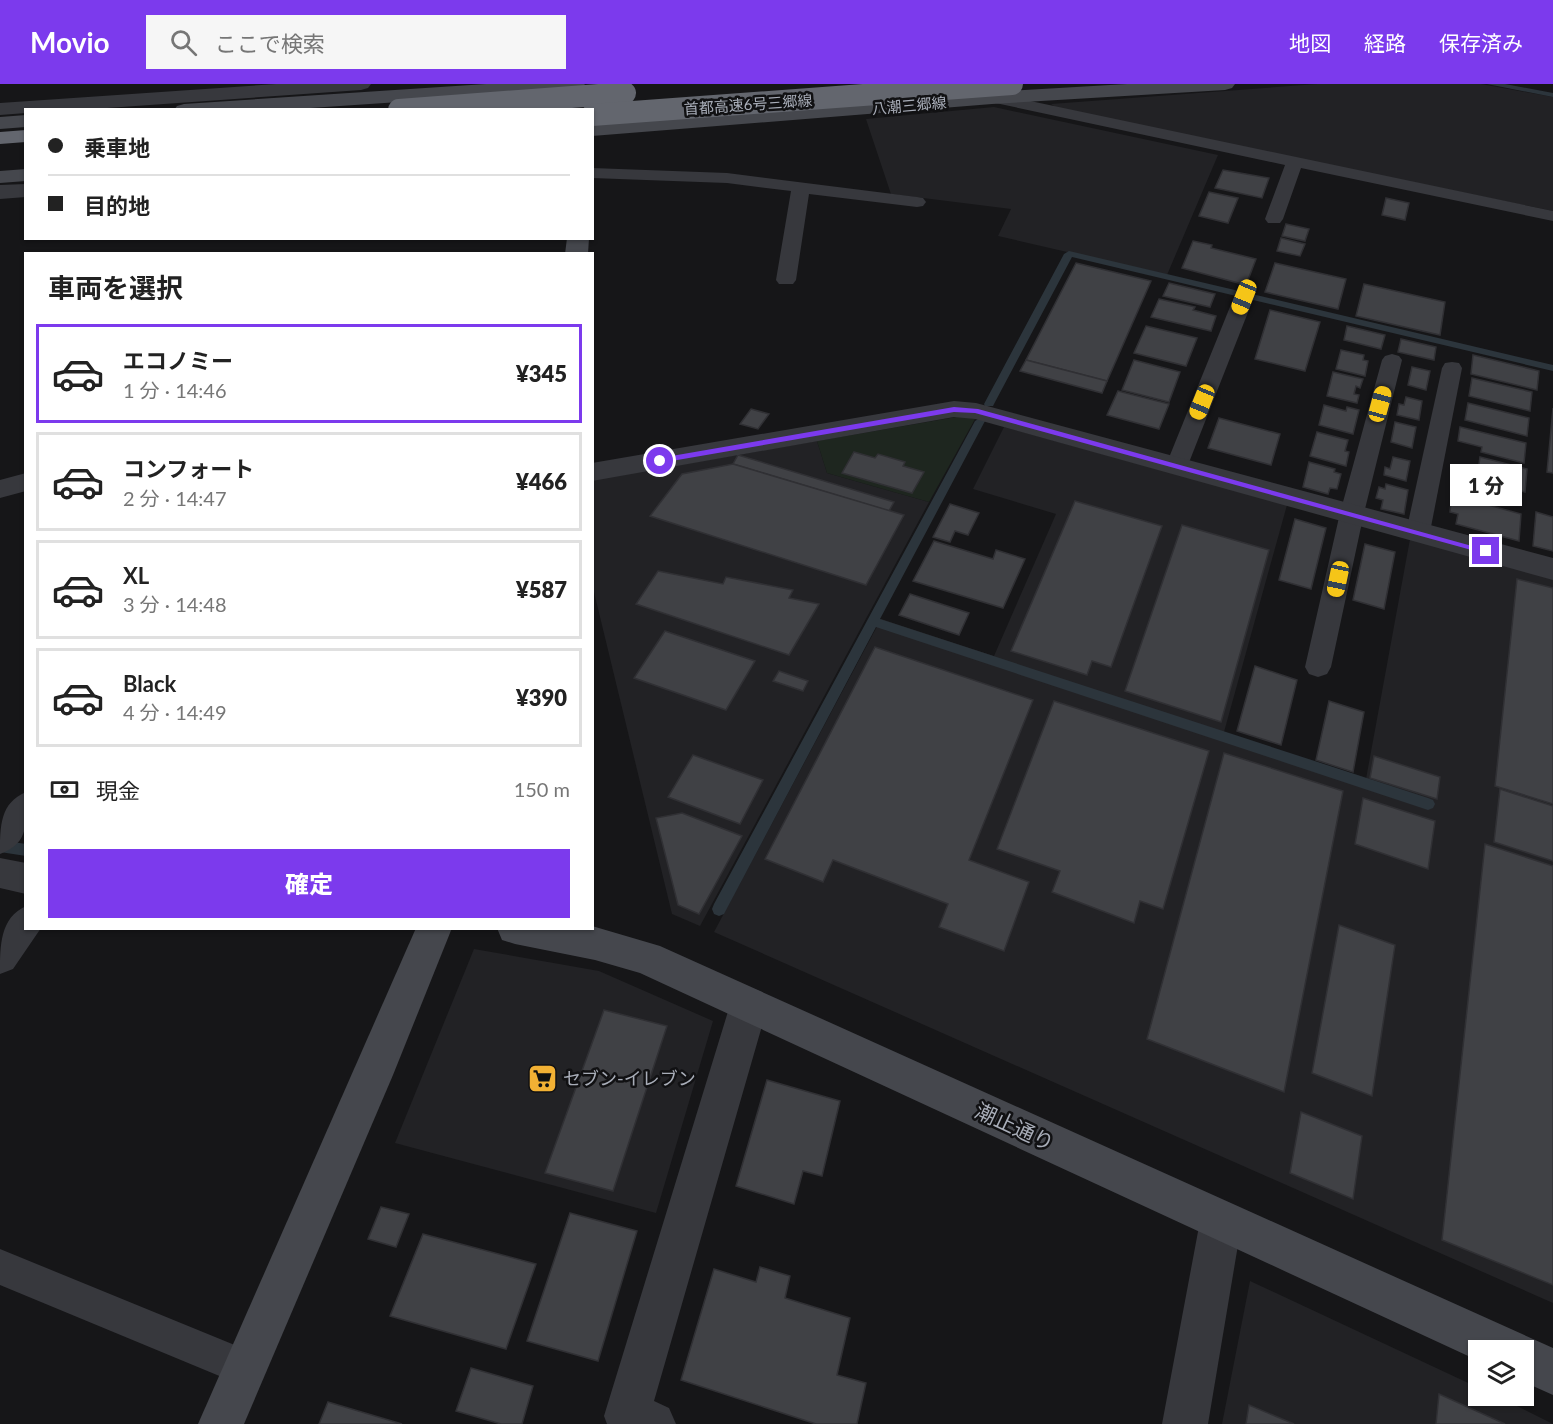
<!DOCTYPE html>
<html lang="ja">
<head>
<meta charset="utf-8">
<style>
  :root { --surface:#fff; --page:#f6f6f6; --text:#222; --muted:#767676; --line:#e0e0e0; --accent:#7c3aed }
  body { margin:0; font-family:Lato,"Noto Sans JP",sans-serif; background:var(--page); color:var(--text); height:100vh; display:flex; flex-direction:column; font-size:22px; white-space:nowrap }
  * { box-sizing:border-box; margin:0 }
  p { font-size:20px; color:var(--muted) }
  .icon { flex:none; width:33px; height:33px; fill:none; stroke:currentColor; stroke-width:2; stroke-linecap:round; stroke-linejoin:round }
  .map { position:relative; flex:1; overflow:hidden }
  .side { position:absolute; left:24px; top:168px; width:570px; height:678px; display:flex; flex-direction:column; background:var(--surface); border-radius:0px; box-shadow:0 2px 4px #0004 }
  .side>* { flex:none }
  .hud { position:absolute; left:24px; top:24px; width:570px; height:132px; border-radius:0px; box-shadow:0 2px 4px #0004; display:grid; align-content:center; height:132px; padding:0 24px; background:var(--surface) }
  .fabs { position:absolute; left:1468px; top:1256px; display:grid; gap:12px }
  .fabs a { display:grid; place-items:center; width:66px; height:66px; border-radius:0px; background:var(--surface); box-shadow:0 2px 4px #0004; font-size:30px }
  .end { position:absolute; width:27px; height:27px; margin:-14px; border:8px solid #7c3aed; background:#fff; box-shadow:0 0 0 3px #fff }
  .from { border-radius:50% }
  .bubble { position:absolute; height:42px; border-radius:0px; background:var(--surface); box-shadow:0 2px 4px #0004; font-size:20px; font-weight:800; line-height:42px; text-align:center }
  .car { position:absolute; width:18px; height:36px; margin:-18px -9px; border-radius:8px; box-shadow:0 0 4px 2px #0007; background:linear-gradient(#f5c518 24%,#345 0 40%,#f5c518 0 76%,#345 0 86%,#f5c518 0) }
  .hud b { display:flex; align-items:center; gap:21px; height:57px; font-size:22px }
  .hud b+b { border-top:2px solid var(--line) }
  .hud i { width:15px; height:15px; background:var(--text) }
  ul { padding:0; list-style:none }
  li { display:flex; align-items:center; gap:18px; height:99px; margin:0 12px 9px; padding:0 12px; border:3px solid var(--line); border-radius:0px }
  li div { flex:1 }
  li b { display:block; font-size:22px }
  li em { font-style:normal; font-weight:800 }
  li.selected { border-color:var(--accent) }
  li>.icon { width:54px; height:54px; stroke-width:1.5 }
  h2 { padding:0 24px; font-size:27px; line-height:72px }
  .pay { display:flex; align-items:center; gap:15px; height:66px; padding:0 24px; font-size:22px }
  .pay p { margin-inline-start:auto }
  .primary-button { display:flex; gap:12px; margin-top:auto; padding:12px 24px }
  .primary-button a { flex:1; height:69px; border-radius:0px; background:var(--accent); color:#fff; font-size:24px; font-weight:800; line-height:69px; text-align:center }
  header { display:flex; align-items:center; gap:36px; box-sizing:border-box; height:84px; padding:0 30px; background:var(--accent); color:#fff }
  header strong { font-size:28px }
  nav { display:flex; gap:33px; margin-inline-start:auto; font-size:21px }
  .search { width:420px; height:54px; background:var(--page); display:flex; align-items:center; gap:15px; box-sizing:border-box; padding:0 21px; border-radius:0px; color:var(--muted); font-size:22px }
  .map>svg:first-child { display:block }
  .built { fill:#222225 }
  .green { fill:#1e261f }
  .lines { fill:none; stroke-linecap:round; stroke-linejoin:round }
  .stream { fill:#2c353c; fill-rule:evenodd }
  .building { fill:#404145; stroke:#303034; stroke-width:1.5 }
  .lane { fill:#37383d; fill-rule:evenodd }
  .street { fill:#37383d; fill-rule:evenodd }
  .secondary { fill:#45474d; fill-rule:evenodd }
  .highway { fill:#63666e; fill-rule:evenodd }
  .highway-bridge { stroke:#63666e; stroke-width:22 }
  .route { fill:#7c3aed }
  .labels { text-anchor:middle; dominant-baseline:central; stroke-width:5; stroke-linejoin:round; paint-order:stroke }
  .far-street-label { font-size:15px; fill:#a8adb8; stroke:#111113 }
  .poi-label { font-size:18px; fill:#a8adb8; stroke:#111113; text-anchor:start }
  .near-street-label { font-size:21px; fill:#a8adb8; stroke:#111113 }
</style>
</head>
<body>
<header>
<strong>Movio</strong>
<div class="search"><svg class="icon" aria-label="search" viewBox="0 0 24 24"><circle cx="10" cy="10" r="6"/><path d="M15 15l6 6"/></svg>ここで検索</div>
<nav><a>地図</a><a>経路</a><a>保存済み</a></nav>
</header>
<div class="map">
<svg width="1553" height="1340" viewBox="0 0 1553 1340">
  <rect width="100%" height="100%" fill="#161618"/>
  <g class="built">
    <polygon points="1317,0 1481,0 1553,13 1553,127 1058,25 1051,20"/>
    <polygon points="994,23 1218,71 1167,191 998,152 1011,125 891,110 866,35"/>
    <polygon points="1004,343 1287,421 1224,648 1366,695 1410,455 1553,494 1553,1219 714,848 881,535 994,572 1056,430 973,405"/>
    <polygon points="817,357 827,389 929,418 700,842 672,830 593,504 592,396"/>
    <polygon points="474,865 599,887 713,937 656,1129 395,1059"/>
    <polygon points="1250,1197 1479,1304 1479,1311 1495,1311 1553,1340 1222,1340"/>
  </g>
  <polygon class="green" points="962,332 975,335 929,418 827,389 817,357"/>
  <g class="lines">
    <g class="stream">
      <polygon points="1487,0 1505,0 1553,9 1553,13"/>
      <polygon points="1069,167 1553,281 1553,287 1072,173 994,320 993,322 985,322 984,320 1064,170"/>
      <polygon points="980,334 985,337 880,535 1428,714 1433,716 1435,720 1433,724 1428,726 876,543 724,830 719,832 714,830 712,825 714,820 975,337"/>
      <polygon points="0,756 26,760 26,772 0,768"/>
    </g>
  </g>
  <g class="building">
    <polygon points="1223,86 1269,94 1262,114 1215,104"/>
    <polygon points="1209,108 1238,114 1228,139 1199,132"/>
    <polygon points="1386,114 1409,119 1405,136 1382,131"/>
    <polygon points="1286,140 1309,145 1305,157 1282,152"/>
    <polygon points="1281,154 1305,160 1300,172 1277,167"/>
    <polygon points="1193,157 1212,161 1211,164 1256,175 1246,201 1182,184"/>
    <polygon points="1076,179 1151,197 1107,297 1026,276"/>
    <polygon points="1275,179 1346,195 1338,225 1265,208"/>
    <polygon points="1169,199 1215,210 1210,223 1163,212"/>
    <polygon points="1364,200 1445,218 1440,251 1356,232"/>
    <polygon points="1159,215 1195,223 1193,226 1216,232 1211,247 1151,233"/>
    <polygon points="1270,226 1320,238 1305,287 1255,275"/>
    <polygon points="1146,242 1197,254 1186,282 1134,269"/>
    <polygon points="1347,242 1385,251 1381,265 1344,256"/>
    <polygon points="1401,255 1436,263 1434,276 1398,268"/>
    <polygon points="1341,266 1364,271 1363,276 1368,277 1365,292 1336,285"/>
    <polygon points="1473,271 1539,287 1537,306 1471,290"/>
    <polygon points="1026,276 1107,297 1102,309 1020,287"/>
    <polygon points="1134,276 1180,288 1169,318 1122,306"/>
    <polygon points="1412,283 1430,287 1426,306 1408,301"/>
    <polygon points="1333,288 1363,295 1360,304 1356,302 1354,310 1359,311 1357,319 1327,312"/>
    <polygon points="1472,294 1532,308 1530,327 1469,312"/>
    <polygon points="1118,307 1169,320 1159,345 1107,331"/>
    <polygon points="1406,313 1422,317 1419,336 1397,331 1399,320 1404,321"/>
    <polygon points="1468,319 1529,334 1527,352 1465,336"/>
    <polygon points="1324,321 1346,327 1347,323 1359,326 1353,350 1319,341"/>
    <polygon points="1553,324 1553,389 1547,388"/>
    <polygon points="751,325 769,330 758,345 740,340"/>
    <polygon points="1219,334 1280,350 1271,381 1208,364"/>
    <polygon points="1395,338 1416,343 1412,364 1391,358"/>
    <polygon points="1460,343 1526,359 1524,379 1481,368 1482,363 1458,357"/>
    <polygon points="1317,348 1348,356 1345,367 1349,368 1346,382 1310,372"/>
    <polygon points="854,368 875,374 878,370 905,378 903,382 924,388 912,409 842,389"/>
    <polygon points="738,371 894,418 889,427 733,380"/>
    <polygon points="1393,373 1410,377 1406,397 1384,391 1385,383 1390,385"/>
    <polygon points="1480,373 1527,385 1525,408 1477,395"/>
    <polygon points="1309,378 1335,385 1334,388 1341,390 1337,405 1330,404 1328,410 1303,403"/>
    <polygon points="733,380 904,431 866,501 650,432 682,390"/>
    <polygon points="1386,400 1408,406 1404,430 1381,425 1383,416 1376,414 1379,403 1385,405"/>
    <polygon points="1452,411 1521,430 1519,457 1456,440 1458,430 1450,428"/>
    <polygon points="1075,417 1162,442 1111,583 1092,577 1087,591 1011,567"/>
    <polygon points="950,420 979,429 968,451 955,447 950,458 933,453"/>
    <polygon points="1536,428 1553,433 1553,467 1533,462"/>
    <polygon points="1295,435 1326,444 1311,505 1279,496"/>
    <polygon points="1182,441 1269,466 1221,638 1125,607"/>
    <polygon points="934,457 993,475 996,466 1025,475 1003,524 913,497"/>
    <polygon points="1365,460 1395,468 1384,525 1353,516"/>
    <polygon points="658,487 723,500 726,493 793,506 789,514 819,520 789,571 636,520"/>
    <polygon points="1517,495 1553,504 1553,720 1495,702"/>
    <polygon points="910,510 969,529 959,551 899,531"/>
    <polygon points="665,547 755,577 726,626 634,594"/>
    <polygon points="875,563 1033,616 969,776 1029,798 1004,867 939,843 948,820 833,776 823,798 765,775"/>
    <polygon points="1255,582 1297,596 1281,661 1237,647"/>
    <polygon points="779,587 808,597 803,607 773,597"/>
    <polygon points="1054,617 1209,667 1163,825 1140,817 1134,839 1052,808 1060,787 997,765"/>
    <polygon points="1329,617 1364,628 1353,688 1316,676"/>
    <polygon points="1224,669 1343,707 1284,1008 1147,955"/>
    <polygon points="693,671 763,696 740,740 668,713"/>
    <polygon points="1374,672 1440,693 1437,715 1370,694"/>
    <polygon points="1500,705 1553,722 1553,777 1494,758"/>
    <polygon points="1363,714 1435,737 1428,785 1355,760"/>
    <polygon points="682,729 742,752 699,830 678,821 656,734"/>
    <polygon points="1485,760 1553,782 1553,1201 1442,1156"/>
    <polygon points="1339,841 1395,861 1372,1012 1312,989"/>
    <polygon points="604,926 667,942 613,1107 545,1089"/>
    <polygon points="767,996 840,1017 822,1092 803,1087 794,1120 736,1102"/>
    <polygon points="1301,1028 1362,1052 1353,1115 1290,1089"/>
    <polygon points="381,1123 409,1130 396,1163 368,1155"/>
    <polygon points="570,1129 637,1147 598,1277 527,1257"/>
    <polygon points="423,1150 536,1180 506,1265 390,1232"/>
    <polygon points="760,1183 790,1192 785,1214 850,1234 837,1291 866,1299 857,1340 816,1340 681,1296 714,1185 756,1198"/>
    <polygon points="471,1284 533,1302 522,1340 501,1340 456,1327"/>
    <polygon points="1439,1310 1505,1340 1436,1340"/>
    <polygon points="328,1318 402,1340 319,1340"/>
    <polygon points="1249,1321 1294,1340 1246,1340"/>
  </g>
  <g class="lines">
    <g class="lane">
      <polygon points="992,9 1553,127 1553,137 1301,84 1283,135 1280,139 1268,139 1265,135 1285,81 986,17 984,14 986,11"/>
      <polygon points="592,84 727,89 917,113 923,114 926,118 923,122 917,123 809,110 796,196 793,200 779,200 776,196 791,107 727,99 592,94"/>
      <polygon points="1244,207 1251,209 1254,213 1188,381 1185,386 1177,388 1169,386 1166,381 1234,213 1237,209"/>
      <polygon points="1392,270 1399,272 1402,276 1364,429 1331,583 1327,590 1318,593 1309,590 1305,583 1340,429 1382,276 1385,272"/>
      <polygon points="1452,278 1459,279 1462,284 1430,448 1426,454 1418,456 1410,454 1406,448 1442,284 1445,279"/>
      <polygon points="0,1165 259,1271 265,1284 259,1297 246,1303 0,1201"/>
    </g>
    <g class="street">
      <polygon points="276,0 371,0 368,4 361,6 79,26 26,26 26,29 0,31 0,19"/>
      <polygon points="26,100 26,113 0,115 0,101"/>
      <polygon points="954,317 976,319 1553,474 1553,496 975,335 954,333 592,397 592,379"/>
      <polygon points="26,389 26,407 0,414 0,396"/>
      <path d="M26,708C26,736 31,759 0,770C0,742 0,719 26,708Z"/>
      <polygon points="0,774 26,779 26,810 0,804"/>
      <path d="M26,822V844H41L13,885L0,890C0,861 0,834 26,822Z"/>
      <polygon points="749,903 762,908 768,921 654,1317 669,1324 676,1340 607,1340 604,1332 730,921 736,908"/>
      <polygon points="1221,1116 1236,1122 1242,1137 1208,1340 1162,1340 1200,1137 1206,1122"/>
    </g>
    <g class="secondary">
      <polygon points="486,0 585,0 582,4 575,6 281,26 174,26 177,22 184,20"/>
      <polygon points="1127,0 1235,0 1232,4 1225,6 992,20 592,52 592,40 992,8"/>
      <polygon points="26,31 26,43 0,45 0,33"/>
      <polygon points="26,85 26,97 0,99 0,87"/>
      <polygon points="567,154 589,154 588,170 565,170"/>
      <polygon points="592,842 660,862 1553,1264 1553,1311 1524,1298 1524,1266 1479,1266 1479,1277 640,889 595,876 515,860 502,856 497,844 592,844"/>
      <polygon points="416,844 452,844 393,991 244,1340 198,1340"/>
    </g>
    <polygon class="highway" points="26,46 26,58 0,60 0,48"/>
    <g class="highway-bridge">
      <polyline points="399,26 625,9"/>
      <polyline points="592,31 1012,0"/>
    </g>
  </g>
  <polygon class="route" points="954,323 978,325 1490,467 1486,470 975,329 954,328 660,379 656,377 660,374"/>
  <defs>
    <symbol id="supermarket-square" viewBox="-11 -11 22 22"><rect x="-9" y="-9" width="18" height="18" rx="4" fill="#f2b134" stroke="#111113"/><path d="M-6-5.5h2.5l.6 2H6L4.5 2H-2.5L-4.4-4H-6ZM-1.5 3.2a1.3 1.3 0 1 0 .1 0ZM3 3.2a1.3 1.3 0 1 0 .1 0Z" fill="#111"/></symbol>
  </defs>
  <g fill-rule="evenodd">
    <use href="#supermarket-square" x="526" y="978" width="33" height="33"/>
  </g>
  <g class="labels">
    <g class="far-street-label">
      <text transform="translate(748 20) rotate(-4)">首都高速6号三郷線</text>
      <text transform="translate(909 21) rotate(-5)">八潮三郷線</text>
    </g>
    <g class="poi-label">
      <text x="563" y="994">セブン-イレブン</text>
    </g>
    <g class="near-street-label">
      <text transform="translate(1015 1042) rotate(25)">潮止通り</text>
    </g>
  </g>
</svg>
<div class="fabs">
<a><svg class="icon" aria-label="layers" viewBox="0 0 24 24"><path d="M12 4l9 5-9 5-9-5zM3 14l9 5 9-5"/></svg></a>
</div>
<i class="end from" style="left:660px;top:377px"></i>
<i class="end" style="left:1486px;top:467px"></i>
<div class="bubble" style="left:1450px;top:380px;width:72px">1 分</div>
<i class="car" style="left:1244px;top:213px;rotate:202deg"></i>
<i class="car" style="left:1202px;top:318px;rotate:202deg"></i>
<i class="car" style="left:1380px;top:320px;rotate:15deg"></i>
<i class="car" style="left:1338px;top:495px;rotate:192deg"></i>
<div class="hud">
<b><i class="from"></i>乗車地</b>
<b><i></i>目的地</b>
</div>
<section class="side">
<h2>車両を選択</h2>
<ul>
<li class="selected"><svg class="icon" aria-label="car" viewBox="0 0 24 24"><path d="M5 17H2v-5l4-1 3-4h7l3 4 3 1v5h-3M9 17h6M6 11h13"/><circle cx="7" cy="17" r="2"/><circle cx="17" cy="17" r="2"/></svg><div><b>エコノミー</b><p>1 分 · 14:46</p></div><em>¥345</em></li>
<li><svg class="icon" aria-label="car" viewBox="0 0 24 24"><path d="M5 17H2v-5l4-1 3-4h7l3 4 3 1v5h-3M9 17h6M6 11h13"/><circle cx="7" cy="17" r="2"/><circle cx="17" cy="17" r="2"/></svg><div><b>コンフォート</b><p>2 分 · 14:47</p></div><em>¥466</em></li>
<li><svg class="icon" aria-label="car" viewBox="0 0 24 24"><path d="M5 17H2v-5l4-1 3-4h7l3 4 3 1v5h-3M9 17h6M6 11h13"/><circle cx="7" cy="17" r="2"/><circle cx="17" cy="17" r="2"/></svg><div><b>XL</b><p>3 分 · 14:48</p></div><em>¥587</em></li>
<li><svg class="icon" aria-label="car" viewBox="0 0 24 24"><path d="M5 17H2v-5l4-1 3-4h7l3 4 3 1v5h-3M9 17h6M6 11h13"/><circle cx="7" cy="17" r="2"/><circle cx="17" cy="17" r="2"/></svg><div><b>Black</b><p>4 分 · 14:49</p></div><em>¥390</em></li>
</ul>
<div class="pay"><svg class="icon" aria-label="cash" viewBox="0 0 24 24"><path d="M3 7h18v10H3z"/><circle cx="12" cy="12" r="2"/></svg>現金<p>150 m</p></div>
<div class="primary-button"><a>確定</a></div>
</section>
</div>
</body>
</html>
